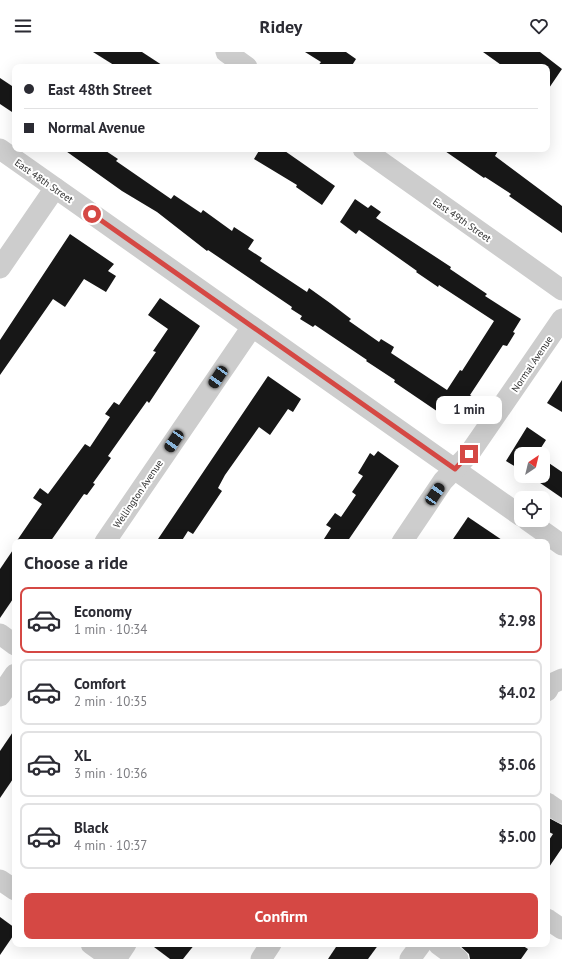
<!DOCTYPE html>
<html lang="en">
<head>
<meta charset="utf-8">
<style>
  :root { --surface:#fff; --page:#f2f2f3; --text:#2b2b33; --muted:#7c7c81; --line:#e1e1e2; --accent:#d54844 }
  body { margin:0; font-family:"PT Sans",sans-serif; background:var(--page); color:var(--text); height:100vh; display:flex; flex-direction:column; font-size:15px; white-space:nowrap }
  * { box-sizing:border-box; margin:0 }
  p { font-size:13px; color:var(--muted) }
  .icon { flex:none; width:22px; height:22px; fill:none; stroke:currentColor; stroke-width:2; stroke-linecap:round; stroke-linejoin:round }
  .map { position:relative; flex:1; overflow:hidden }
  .drawer { position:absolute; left:12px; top:487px; width:538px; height:408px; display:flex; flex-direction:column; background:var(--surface); border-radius:8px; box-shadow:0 4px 16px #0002 }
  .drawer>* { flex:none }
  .hud { position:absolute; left:12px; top:12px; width:538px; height:88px; border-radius:8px; box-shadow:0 4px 16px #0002; display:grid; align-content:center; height:88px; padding:0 12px; background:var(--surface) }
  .needle { width:26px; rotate:35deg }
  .controls { position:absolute; left:514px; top:395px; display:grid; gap:8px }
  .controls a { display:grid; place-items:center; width:36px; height:36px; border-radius:8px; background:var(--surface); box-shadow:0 4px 16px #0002; font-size:20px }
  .end { position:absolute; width:18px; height:18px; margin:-9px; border:5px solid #d54844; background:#fff; box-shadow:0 0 0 2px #fff }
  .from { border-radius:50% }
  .bubble { position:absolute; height:28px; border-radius:8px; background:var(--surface); box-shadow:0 4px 16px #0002; font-size:13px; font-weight:800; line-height:28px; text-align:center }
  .car { position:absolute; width:12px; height:24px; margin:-12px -6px; border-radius:5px; box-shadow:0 0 3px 1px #0007; background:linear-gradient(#222 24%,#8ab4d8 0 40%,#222 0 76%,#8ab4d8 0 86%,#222 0) }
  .hud b { display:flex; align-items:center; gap:14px; height:38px; font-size:15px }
  .hud b+b { border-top:1px solid var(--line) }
  .hud i { width:10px; height:10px; background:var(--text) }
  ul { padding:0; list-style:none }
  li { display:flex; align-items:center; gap:12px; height:66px; margin:0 8px 6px; padding:0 4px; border:2px solid var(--line); border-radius:8px }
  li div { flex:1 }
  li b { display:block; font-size:15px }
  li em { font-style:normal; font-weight:800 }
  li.current { border-color:var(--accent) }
  li>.icon { width:36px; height:36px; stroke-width:1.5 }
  h2 { padding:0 12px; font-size:18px; line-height:48px }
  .cta { display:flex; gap:8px; margin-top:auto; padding:8px 12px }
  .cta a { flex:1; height:46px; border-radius:8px; background:var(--accent); color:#fff; font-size:16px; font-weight:800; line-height:46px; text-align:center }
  header { display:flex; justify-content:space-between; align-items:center; height:52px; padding:0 12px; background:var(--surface); font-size:18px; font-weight:800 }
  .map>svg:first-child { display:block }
  .building { fill:#171717 }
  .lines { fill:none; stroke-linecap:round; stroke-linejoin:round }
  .minor { stroke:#cdcdcd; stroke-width:21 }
  .route { stroke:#d54844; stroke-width:5 }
  .labels { text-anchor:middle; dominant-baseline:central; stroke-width:4; stroke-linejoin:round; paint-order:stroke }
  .street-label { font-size:10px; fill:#303030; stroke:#fff }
</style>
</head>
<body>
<header><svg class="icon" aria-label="menu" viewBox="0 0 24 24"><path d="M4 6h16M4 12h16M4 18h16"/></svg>Ridey<svg class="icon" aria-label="heart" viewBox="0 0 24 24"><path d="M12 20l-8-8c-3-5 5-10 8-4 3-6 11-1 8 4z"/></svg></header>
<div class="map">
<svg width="562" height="907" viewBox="0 0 562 907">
  <rect width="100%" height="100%" fill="#fff"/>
  <g class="building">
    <polygon points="93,0 142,0 165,15 117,15"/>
    <polygon points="305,0 346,0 356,7 351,15 317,15 321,10"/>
    <polygon points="483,0 540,0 562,17 547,39 547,15 504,15"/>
    <polygon points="0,26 15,36 15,62 0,52"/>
    <polygon points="63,97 103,97 118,107 116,109 171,147 174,143 201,161 203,158 232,179 234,175 254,188 248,197 262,206 260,209 307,240 309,236 330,251 351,267 349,269 379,290 381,287 394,295 391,301 447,338 460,318 462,319 494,269 439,233 438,235 416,220 417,219 359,178 356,182 340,170 355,147 368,156 371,153 381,160 376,166 451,215 450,217 487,242 485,244 521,267 513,280 515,281 507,294 503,293 470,343 473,345 464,358 462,356 453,370 394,330 395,328 366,309 367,308 315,273 313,275 300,267 302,264 291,257 292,255 208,198 207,199 157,160 122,139"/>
    <polygon points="260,97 282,97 335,134 322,153 296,135 297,133 254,107"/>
    <polygon points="442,97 499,97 495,104 562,154 562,181 509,144 511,142 485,125 484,126"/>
    <polygon points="70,182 114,212 108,219 116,224 106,240 84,227 65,255 53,247 0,323 0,288"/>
    <polygon points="160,246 200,274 149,351 147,349 108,404 111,406 93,431 95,432 87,443 84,442 50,490 16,490 42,452 33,446 40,436 48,442 85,392 90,395 110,365 105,362 114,350 119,353 156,300 153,299 168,277 148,263"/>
    <polygon points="268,324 301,347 293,360 288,357 270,383 259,375 225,423 218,436 222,439 193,482 188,479 181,490 156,490"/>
    <polygon points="562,328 562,360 547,351"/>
    <polygon points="527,375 546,388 537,402 521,402 521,418 506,409"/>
    <polygon points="378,399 399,414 347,490 322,490 331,476 326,473 335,461 341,465 356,443 352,440 363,424 358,421 370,401 374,404"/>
    <polygon points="543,407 562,420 562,446 530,424 543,424"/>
    <polygon points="468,465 505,490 451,490"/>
    <polygon points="15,495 15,544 0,566 0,517"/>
    <polygon points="15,677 15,724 0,746 0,699"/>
    <polygon points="547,765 562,773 562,796 547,818 547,791 553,782 547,779"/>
    <polygon points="0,865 15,876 15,881 0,903"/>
    <polygon points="150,892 195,892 183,907 170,907"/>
    <polygon points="338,892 379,892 368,907 328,907"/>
    <polygon points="458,892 520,892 528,897 521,907 470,907 469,902"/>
  </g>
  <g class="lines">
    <g class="minor">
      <polyline points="226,0 247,15"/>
      <polyline points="0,97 521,464"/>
      <polyline points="363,97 562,238"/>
      <polyline points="0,216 55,136"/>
      <polyline points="527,468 562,493"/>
      <polyline points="105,490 252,275"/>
      <polyline points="402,490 443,429 469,402 562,267"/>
      <polyline points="0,582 15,593"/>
      <polyline points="547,639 551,632 562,627"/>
      <polyline points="0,644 15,622"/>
      <polyline points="547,751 562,761"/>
      <polyline points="0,828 15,838"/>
      <polyline points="547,867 562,877"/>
      <polyline points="91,892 112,907"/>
      <polyline points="438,892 458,907"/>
      <polyline points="116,907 126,892"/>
      <polyline points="261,907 271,892"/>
      <polyline points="410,907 421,892"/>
    </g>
  </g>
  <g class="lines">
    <polyline class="route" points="92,162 455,417 469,402"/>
  </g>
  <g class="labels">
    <g class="street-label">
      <text transform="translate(44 129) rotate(35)">East 48th Street</text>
      <text transform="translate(462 168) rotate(35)">East 49th Street</text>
      <text transform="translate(532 312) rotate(-56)">Normal Avenue</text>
      <text transform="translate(138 442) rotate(-56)">Wellington Avenue</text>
    </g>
  </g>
</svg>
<div class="controls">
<a><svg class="needle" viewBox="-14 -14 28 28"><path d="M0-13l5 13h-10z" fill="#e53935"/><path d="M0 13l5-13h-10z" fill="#7c7c81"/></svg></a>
<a><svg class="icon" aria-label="locate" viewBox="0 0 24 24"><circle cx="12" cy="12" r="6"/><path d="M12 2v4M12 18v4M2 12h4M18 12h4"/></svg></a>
</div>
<i class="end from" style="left:92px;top:162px"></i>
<i class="end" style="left:469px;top:402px"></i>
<div class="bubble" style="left:436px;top:344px;width:66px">1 min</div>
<i class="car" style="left:218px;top:325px;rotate:214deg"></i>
<i class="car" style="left:174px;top:389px;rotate:214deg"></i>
<i class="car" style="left:435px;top:442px;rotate:34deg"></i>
<div class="hud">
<b><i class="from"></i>East 48th Street</b>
<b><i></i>Normal Avenue</b>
</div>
<section class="drawer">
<h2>Choose a ride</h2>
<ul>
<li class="current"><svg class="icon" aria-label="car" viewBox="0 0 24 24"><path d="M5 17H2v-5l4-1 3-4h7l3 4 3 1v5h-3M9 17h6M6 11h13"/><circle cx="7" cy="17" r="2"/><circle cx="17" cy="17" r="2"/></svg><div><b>Economy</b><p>1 min · 10:34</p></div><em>$2.98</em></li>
<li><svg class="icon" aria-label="car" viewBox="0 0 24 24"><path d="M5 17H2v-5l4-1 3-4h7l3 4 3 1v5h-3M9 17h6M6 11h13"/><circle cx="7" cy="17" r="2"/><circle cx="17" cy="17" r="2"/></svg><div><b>Comfort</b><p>2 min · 10:35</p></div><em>$4.02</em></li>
<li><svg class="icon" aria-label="car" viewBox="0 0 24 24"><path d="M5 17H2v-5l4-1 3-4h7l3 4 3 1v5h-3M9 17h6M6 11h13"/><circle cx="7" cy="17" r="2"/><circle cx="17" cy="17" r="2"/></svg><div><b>XL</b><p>3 min · 10:36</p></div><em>$5.06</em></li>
<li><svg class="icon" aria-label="car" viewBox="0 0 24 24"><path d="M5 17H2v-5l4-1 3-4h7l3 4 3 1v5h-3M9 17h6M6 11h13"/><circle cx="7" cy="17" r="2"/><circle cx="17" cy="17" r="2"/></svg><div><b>Black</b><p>4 min · 10:37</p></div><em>$5.00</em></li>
</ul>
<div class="cta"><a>Confirm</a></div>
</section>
</div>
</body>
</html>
